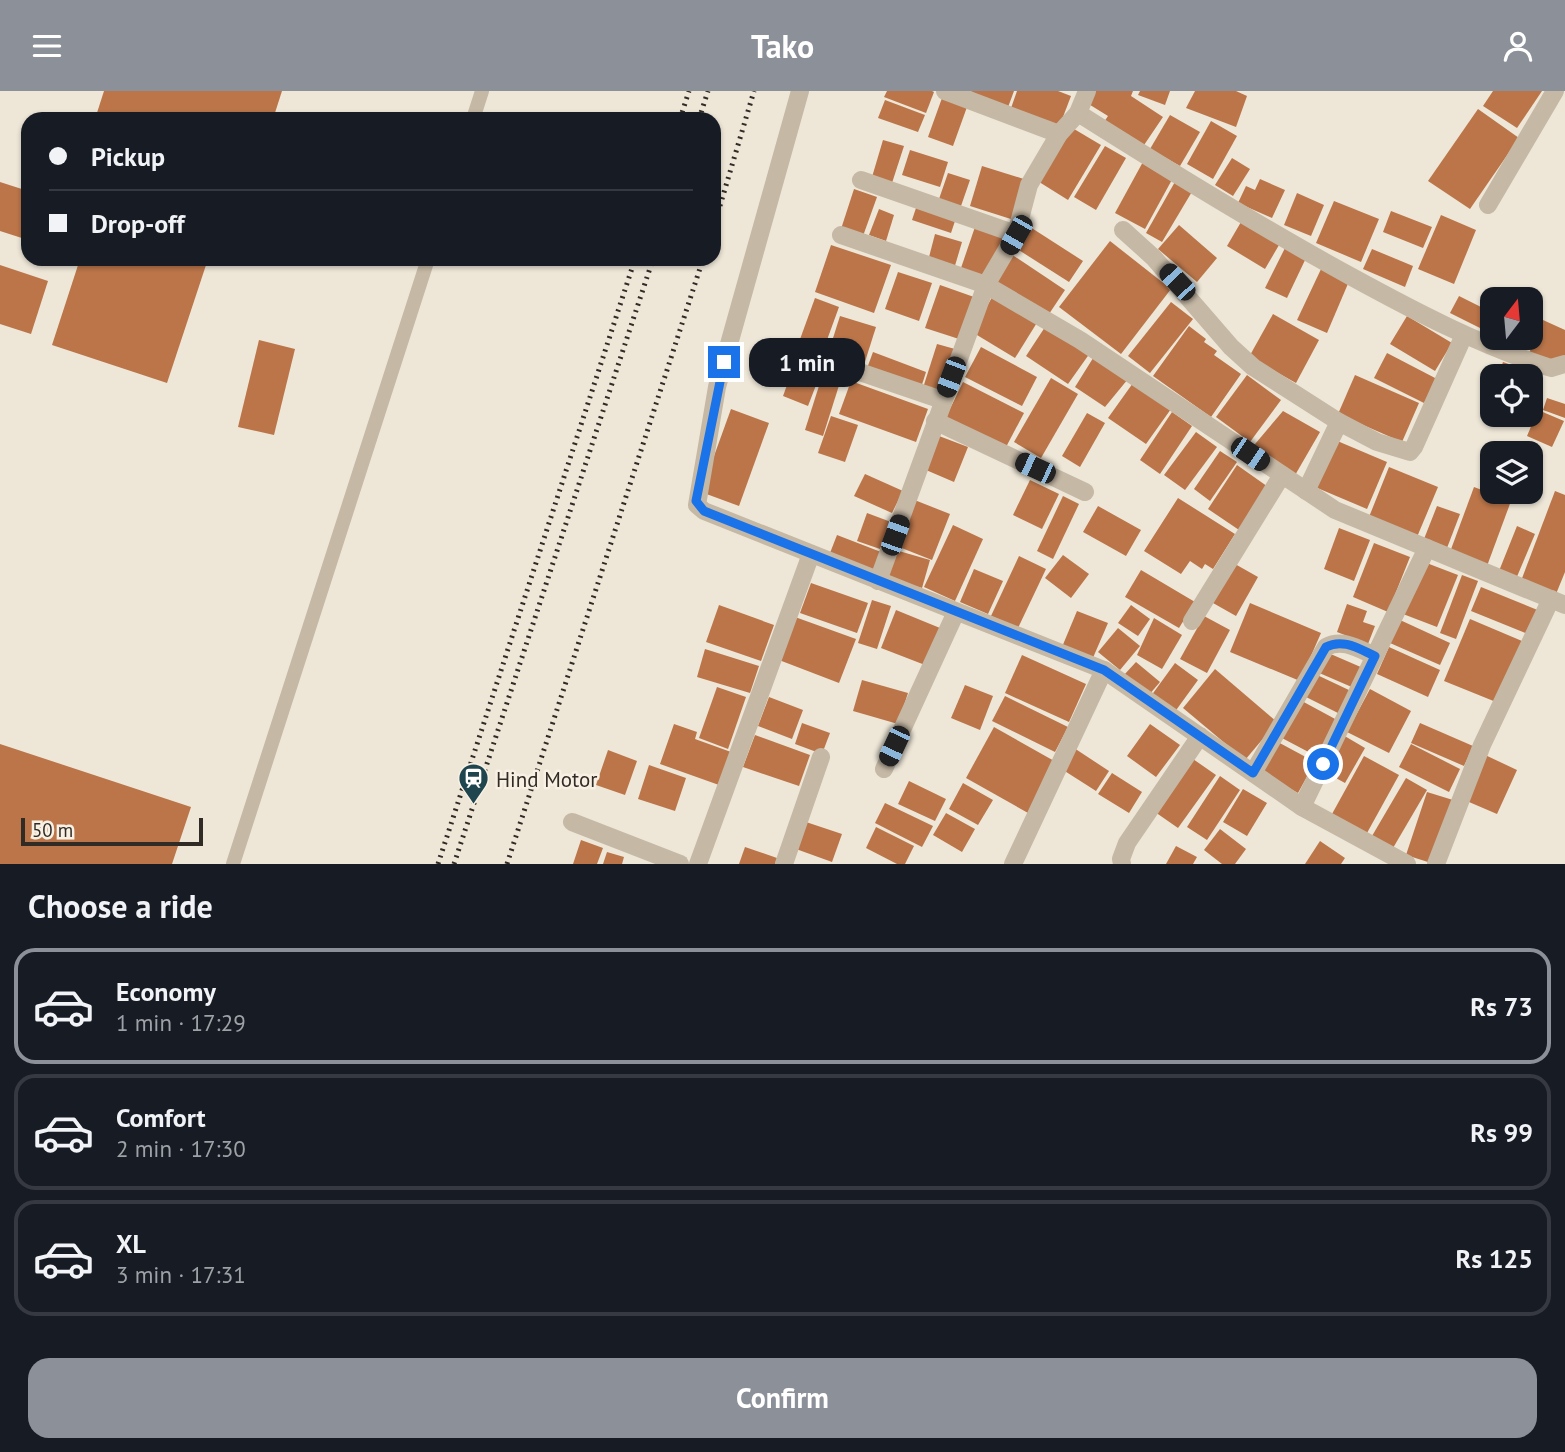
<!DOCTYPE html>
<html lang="en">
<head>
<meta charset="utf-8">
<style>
  :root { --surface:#171b24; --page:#20242c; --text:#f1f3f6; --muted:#9ea1a6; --line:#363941; --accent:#8c9099 }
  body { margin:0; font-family:"PT Sans",sans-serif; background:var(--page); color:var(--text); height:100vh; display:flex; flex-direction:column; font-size:26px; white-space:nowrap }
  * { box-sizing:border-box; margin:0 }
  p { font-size:23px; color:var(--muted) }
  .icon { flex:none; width:38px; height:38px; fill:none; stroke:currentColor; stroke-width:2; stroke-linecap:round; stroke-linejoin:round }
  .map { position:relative; height:773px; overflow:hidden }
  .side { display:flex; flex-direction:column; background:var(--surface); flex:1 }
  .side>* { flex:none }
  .banner { position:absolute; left:21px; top:21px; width:700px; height:154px; border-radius:21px; box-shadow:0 2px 5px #0004; display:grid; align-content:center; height:154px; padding:0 28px; background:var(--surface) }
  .needle { width:46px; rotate:16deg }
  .buttons { position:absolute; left:1480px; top:196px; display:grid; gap:14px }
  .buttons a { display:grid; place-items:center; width:63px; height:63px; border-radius:14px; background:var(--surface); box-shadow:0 2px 5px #0004; font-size:35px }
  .scale { position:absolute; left:21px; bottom:18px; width:182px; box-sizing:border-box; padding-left:7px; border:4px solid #312b26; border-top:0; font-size:19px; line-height:24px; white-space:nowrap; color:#312b26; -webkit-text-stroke:5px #f7f0e3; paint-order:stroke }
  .end { position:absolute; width:32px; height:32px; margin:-16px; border:9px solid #1a73e8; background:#fff; box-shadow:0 0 0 4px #fff }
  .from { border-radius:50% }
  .bubble { position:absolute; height:49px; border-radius:21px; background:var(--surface); box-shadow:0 2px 5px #0004; font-size:23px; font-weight:600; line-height:49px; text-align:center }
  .car { position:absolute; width:21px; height:42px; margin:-21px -10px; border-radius:9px; box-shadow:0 0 5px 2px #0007; background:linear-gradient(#222 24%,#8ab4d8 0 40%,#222 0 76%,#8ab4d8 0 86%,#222 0) }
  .banner b { display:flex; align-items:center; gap:24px; height:66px; font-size:26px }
  .banner b+b { border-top:2px solid var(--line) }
  .banner i { width:18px; height:18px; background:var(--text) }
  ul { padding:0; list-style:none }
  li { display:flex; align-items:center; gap:21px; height:116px; margin:0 14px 10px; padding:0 14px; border:4px solid var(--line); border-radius:21px }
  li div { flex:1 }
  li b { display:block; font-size:26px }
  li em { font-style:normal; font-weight:600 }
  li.selected { border-color:var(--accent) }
  li>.icon { width:63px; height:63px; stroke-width:1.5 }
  h2 { padding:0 28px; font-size:32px; line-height:84px }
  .action { display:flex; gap:14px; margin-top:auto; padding:14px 28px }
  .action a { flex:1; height:80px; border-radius:21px; background:var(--accent); color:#fff; font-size:28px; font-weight:600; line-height:80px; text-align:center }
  header { display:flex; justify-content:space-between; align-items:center; height:91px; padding:0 28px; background:var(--accent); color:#fff; font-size:32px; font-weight:600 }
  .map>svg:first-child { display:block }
  .building { fill:#bb7549 }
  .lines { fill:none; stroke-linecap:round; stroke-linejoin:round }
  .lane { stroke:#c5b8a5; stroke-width:14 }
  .street { stroke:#c5b8a5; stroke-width:18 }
  .rail { stroke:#312b26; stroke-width:5; stroke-dasharray:2 5; stroke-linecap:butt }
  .route { stroke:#1a73e8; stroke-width:9 }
  .labels { text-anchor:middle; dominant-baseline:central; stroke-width:5; stroke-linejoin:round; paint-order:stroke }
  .poi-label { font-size:21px; fill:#312b26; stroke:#f7f0e3; text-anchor:start }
</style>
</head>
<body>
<header><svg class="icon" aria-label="menu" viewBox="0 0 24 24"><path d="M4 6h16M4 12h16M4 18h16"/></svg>Tako<svg class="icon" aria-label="person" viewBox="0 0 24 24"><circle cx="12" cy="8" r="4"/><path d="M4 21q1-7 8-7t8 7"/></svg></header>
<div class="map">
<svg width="1565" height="773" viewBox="0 0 1565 773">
  <rect width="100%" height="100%" fill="#eee7d8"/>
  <g class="building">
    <polygon points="104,0 282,0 273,28 95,28"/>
    <polygon points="887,0 932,0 934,1 926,22 884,6"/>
    <polygon points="970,0 1014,0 1007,19"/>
    <polygon points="1017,0 1058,0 1071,5 1058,39 1010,20"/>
    <polygon points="1092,0 1133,0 1131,5 1163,26 1142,57 1104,31 1108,25 1087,12"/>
    <polygon points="1140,0 1170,0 1165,14 1138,4"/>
    <polygon points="1195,0 1236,0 1247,5 1236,36 1186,17"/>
    <polygon points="1493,0 1542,0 1517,37 1483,15"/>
    <polygon points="942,7 967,16 953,55 928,46"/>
    <polygon points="885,9 925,24 918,41 878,27"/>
    <polygon points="1478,18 1519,47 1470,118 1428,90"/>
    <polygon points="1170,24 1200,41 1180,75 1150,58"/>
    <polygon points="1211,30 1237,45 1213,88 1187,73"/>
    <polygon points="1069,35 1101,54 1068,109 1036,89"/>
    <polygon points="883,49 904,55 892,92 872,86"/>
    <polygon points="1105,55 1126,67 1096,119 1074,106"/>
    <polygon points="910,59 948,71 940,96 902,84"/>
    <polygon points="1232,67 1250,78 1233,105 1215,94"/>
    <polygon points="1144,69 1174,85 1145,138 1115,122"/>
    <polygon points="982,75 1027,89 1014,129 970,115"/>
    <polygon points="948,82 970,89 961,115 939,108"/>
    <polygon points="1260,88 1285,99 1272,127 1238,112 1246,95 1255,99"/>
    <polygon points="1176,89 1193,99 1162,151 1146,142"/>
    <polygon points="0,91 28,100 28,149 0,140"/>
    <polygon points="854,98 877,106 863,145 841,138"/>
    <polygon points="1297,102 1324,114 1311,145 1284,134"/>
    <polygon points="1334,110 1379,128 1361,171 1316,152"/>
    <polygon points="917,114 956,127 951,142 912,129"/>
    <polygon points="879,118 894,124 886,150 869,144"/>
    <polygon points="1391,120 1432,136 1423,157 1383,141"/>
    <polygon points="1441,124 1476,139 1454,193 1418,178"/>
    <polygon points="1241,131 1279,154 1265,178 1227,155"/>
    <polygon points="976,133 1004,143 989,186 961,177"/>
    <polygon points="1027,134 1083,170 1069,191 1014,156"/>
    <polygon points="1179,134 1217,167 1197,191 1158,158"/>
    <polygon points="935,143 962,151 954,178 928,170"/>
    <polygon points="1110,150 1171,198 1121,263 1059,216"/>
    <polygon points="831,154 891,174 874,222 815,201"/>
    <polygon points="1285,157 1306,167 1287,207 1265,197"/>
    <polygon points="1372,158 1413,175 1405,196 1363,178"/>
    <polygon points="1011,163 1065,199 1047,226 993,191"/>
    <polygon points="80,168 208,168 167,292 52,254"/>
    <polygon points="0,174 48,190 31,243 0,233"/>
    <polygon points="1322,176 1350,188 1327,242 1297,229"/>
    <polygon points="898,181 932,192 919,230 885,218"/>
    <polygon points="940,194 974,206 959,248 925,237"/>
    <polygon points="994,203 1038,230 1015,267 972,241"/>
    <polygon points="1459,205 1493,222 1486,240 1450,222"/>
    <polygon points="815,207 839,216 823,260 799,251"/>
    <polygon points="1171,211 1193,228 1150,282 1128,265"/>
    <polygon points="1273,223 1319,249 1296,292 1249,266"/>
    <polygon points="840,225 876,236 863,277 827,266"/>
    <polygon points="1407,225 1452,252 1435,280 1390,253"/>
    <polygon points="1543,229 1565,239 1565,266 1561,276 1529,262"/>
    <polygon points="1047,233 1090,262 1068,293 1026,265"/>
    <polygon points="1189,235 1206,248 1204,251 1217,260 1214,264 1241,283 1211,326 1153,285"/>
    <polygon points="259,249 295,258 274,344 238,336"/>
    <polygon points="937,253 955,258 939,306 922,300"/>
    <polygon points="981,256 1037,286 1022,315 965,286"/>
    <polygon points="873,261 926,281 920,300 866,280"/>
    <polygon points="1387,262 1437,288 1424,312 1374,287"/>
    <polygon points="1095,264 1128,288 1105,316 1075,296"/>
    <polygon points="797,267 823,276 808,315 783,305"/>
    <polygon points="1503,271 1520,277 1517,285 1498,285"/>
    <polygon points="824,279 842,285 823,345 805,339"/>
    <polygon points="1247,284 1281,309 1250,351 1216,326"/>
    <polygon points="1355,284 1419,312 1402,351 1338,323"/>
    <polygon points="1051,287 1078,303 1041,367 1014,351"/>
    <polygon points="851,290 928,318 916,351 839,323"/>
    <polygon points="963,291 1024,322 1005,358 945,328"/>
    <polygon points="1133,292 1171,318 1146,353 1108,327"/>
    <polygon points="1547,307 1565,313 1565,327 1543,319"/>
    <polygon points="731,318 769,332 739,415 701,401"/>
    <polygon points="1538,319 1564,330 1552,356 1527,345"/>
    <polygon points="1283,320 1320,341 1294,386 1250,359"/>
    <polygon points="1172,321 1192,335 1160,383 1140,369"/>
    <polygon points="1087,322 1105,332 1080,376 1062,365"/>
    <polygon points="831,325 858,334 845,371 818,362"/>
    <polygon points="1196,341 1217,356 1185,399 1164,384"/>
    <polygon points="939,345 968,356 954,391 926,379"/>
    <polygon points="1335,349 1387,371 1367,418 1315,396"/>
    <polygon points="1220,360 1237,371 1210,410 1194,398"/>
    <polygon points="1237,374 1271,398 1242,441 1208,418"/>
    <polygon points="1389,376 1438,396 1417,446 1369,426"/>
    <polygon points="865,383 903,400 892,422 854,405"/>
    <polygon points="1030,389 1059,403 1042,438 1013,424"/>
    <polygon points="1474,396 1511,410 1487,475 1450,461"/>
    <polygon points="1555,400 1565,404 1565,481 1556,503 1521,490"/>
    <polygon points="1063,405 1079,413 1053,468 1037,460"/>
    <polygon points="1178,407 1235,443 1213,478 1205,473 1202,478 1190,470 1181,483 1144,460"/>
    <polygon points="912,408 950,423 932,469 894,454"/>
    <polygon points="1098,415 1141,439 1126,465 1083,441"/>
    <polygon points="1437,415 1460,423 1447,457 1424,448"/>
    <polygon points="867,422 891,431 880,458 857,450"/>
    <polygon points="953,434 983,448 955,510 924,496"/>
    <polygon points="1517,435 1535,443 1516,488 1499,480"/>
    <polygon points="1339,437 1370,449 1354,490 1324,478"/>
    <polygon points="837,444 881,461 874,479 830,462"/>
    <polygon points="1374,452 1410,466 1388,521 1353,506"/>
    <polygon points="892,458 930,469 922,497 884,486"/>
    <polygon points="1063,464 1089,483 1071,507 1045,487"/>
    <polygon points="1019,465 1046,478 1018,537 991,525"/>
    <polygon points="1424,471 1458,484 1437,536 1403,523"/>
    <polygon points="1235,473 1258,486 1236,525 1213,512"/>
    <polygon points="974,478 1003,490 988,523 960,511"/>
    <polygon points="1141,479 1195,511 1179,537 1125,506"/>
    <polygon points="1462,484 1478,490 1456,548 1440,542"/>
    <polygon points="811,492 868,512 857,542 800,522"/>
    <polygon points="1481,496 1540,520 1530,544 1471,520"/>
    <polygon points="872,509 891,515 877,558 858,552"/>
    <polygon points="1250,512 1321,542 1300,590 1230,561"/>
    <polygon points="1347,513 1367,520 1363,531 1375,535 1368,553 1337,541"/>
    <polygon points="719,514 774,534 761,570 706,551"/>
    <polygon points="1131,514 1150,528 1138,545 1118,532"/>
    <polygon points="896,519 940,537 925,574 881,557"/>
    <polygon points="1077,520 1108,532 1092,569 1062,556"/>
    <polygon points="1204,525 1230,539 1207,582 1180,568"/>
    <polygon points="795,526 856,548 839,592 779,569"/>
    <polygon points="1154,527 1182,544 1162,578 1137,564"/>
    <polygon points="1470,528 1522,550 1496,611 1444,590"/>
    <polygon points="1400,529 1450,552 1440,574 1390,552"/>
    <polygon points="1118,537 1140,555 1120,579 1098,561"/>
    <polygon points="1389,556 1440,579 1428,606 1377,583"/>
    <polygon points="705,558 759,575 750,602 697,586"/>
    <polygon points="1326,561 1363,577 1354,597 1317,581"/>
    <polygon points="1022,564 1086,593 1069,631 1005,602"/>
    <polygon points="1136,571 1160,591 1148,605 1124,584"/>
    <polygon points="1175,572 1198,589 1174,622 1151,605"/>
    <polygon points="1215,578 1277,631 1245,669 1183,617"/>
    <polygon points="1315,583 1351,600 1340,623 1304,605"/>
    <polygon points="862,589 908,602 898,633 853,620"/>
    <polygon points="965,594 993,605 980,639 951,627"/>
    <polygon points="717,596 746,606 728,658 699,647"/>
    <polygon points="1370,598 1411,620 1389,662 1347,641"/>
    <polygon points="1005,605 1068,636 1055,661 992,630"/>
    <polygon points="769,606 803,619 792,648 758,635"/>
    <polygon points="1300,609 1337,629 1318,666 1280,646"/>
    <polygon points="802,632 830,642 822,663 795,653"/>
    <polygon points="1420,632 1473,655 1464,675 1411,652"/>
    <polygon points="674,633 697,641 695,648 731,661 719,694 660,673"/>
    <polygon points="1150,633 1180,654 1156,686 1127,665"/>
    <polygon points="994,636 1056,671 1028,722 966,687"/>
    <polygon points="755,644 810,664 799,695 743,676"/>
    <polygon points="1343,644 1365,657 1345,692 1323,680"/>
    <polygon points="1276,650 1315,671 1298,702 1259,681"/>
    <polygon points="0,653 191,716 172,773 0,773"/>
    <polygon points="1411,653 1460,678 1449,701 1399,676"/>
    <polygon points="1074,657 1109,680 1096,700 1060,677"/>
    <polygon points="608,659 637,670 625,704 596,694"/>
    <polygon points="1483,663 1517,679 1497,723 1462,708"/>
    <polygon points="1364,665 1399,684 1367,742 1332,723"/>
    <polygon points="1193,668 1216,684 1178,737 1155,721"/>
    <polygon points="649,674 686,687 675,720 638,708"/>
    <polygon points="1112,682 1142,701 1129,722 1098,703"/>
    <polygon points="1220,685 1240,699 1207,749 1187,736"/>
    <polygon points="1406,687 1427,699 1393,757 1372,745"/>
    <polygon points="909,690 946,708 935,730 898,713"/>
    <polygon points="963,692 993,709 978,734 949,718"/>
    <polygon points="1243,698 1267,712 1247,745 1223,731"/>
    <polygon points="1427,701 1453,709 1431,772 1406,764"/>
    <polygon points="885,712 933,735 922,756 875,732"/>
    <polygon points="946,722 975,738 962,761 933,744"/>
    <polygon points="806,731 842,743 832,771 796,758"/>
    <polygon points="876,736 914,755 905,773 897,773 866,757"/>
    <polygon points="1220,738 1246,758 1235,773 1222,773 1204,759"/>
    <polygon points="581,749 603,757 597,773 573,773"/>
    <polygon points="1320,750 1345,767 1341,773 1305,773"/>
    <polygon points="1176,755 1197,766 1193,773 1166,773"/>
    <polygon points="745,756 777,767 775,773 739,773"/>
    <polygon points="607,761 624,766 622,773 603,773"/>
  </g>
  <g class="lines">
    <g class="lane">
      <polyline points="473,28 482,0"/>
      <polyline points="233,773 428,168"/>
    </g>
    <g class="street">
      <polyline points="800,0 717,296 697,414 704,420 1104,579 1302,716 1407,773"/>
      <polyline points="945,0 1059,43"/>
      <path d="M1078,22C1168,79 1259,135 1352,186C1416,221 1481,255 1551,277L1565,273"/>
      <polyline points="861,89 1016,143"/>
      <polyline points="1488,114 1555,0"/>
      <polyline points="1123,139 1154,167 1231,256 1253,276 1339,331 1377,351 1410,361 1414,356 1464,244"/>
      <polyline points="841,144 986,194 1080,249 1335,419 1565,514"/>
      <polyline points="798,260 942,309"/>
      <polyline points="935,330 1085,401"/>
      <polyline points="1306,400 1339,331"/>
      <polyline points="878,490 986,194 1016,143 1029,94 1059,43 1078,22 1087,0"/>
      <polyline points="1192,530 1282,384"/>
      <polyline points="884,678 956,521"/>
      <path d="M1253,682L1326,556C1343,547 1359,558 1375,565"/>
      <polyline points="1302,716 1427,457"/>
      <polyline points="572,731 680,773"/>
      <polyline points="698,773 811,463"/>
      <polyline points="784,773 821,666"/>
      <polyline points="1013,773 1104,579"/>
      <polyline points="1122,773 1121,768 1127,752 1200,645"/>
      <polyline points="1436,773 1482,654 1551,508"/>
    </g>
    <g class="rail">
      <polyline points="680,28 689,0"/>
      <polyline points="699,28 708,0"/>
      <polyline points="714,135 754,0"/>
      <polyline points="438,773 635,168"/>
      <polyline points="454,773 653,168"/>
      <polyline points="507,773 703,168"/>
    </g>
  </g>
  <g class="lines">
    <path class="route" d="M724,271L696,410L704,420L1104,579L1253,682L1326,556C1343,547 1359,558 1375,565L1323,673"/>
  </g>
  <defs>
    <symbol id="station-pin" viewBox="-11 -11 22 30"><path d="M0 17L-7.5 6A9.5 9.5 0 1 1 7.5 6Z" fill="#1f454f" stroke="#f7f0e3"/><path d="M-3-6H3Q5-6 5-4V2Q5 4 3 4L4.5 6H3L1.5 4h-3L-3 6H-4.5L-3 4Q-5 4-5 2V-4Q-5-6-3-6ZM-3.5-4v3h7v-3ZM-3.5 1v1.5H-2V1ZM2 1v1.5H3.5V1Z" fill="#fff"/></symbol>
  </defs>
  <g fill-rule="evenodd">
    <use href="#station-pin" x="456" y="670" width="35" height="47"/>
  </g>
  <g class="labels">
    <g class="poi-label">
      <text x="496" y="688">Hind Motor</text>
    </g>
  </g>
</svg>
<div class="buttons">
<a><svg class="needle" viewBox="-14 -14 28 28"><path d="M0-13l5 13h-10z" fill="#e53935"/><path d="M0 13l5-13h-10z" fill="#9ea1a6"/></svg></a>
<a><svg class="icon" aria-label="locate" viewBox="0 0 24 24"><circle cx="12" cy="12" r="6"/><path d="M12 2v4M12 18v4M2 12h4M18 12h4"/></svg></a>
<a><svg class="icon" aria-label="layers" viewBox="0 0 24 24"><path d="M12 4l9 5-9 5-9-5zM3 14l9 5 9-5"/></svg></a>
</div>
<div class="scale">50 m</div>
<i class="end from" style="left:1323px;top:673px"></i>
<i class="end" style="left:724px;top:271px"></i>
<div class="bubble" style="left:749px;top:247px;width:116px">1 min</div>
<i class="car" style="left:1016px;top:144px;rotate:210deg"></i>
<i class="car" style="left:1177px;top:191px;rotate:317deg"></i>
<i class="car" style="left:951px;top:286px;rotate:201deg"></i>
<i class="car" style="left:1250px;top:363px;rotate:124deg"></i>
<i class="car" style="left:1035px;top:377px;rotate:295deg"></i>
<i class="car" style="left:895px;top:444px;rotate:20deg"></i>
<i class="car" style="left:894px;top:655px;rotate:205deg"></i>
<div class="banner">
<b><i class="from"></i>Pickup</b>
<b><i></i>Drop-off</b>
</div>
</div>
<section class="side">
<h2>Choose a ride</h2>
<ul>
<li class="selected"><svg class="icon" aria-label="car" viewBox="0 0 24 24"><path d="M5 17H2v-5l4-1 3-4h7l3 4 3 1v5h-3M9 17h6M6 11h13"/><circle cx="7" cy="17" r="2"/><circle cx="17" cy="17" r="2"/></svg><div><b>Economy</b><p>1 min · 17:29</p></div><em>Rs 73</em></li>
<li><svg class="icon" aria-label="car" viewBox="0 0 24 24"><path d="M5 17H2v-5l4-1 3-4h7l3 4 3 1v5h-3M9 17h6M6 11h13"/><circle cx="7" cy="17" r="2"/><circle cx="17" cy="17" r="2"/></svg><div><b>Comfort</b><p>2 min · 17:30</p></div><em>Rs 99</em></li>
<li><svg class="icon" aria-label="car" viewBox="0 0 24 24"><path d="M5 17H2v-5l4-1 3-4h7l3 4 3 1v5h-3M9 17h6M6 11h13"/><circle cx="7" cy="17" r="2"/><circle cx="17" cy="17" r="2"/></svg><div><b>XL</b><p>3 min · 17:31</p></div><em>Rs 125</em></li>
</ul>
<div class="action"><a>Confirm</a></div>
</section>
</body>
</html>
